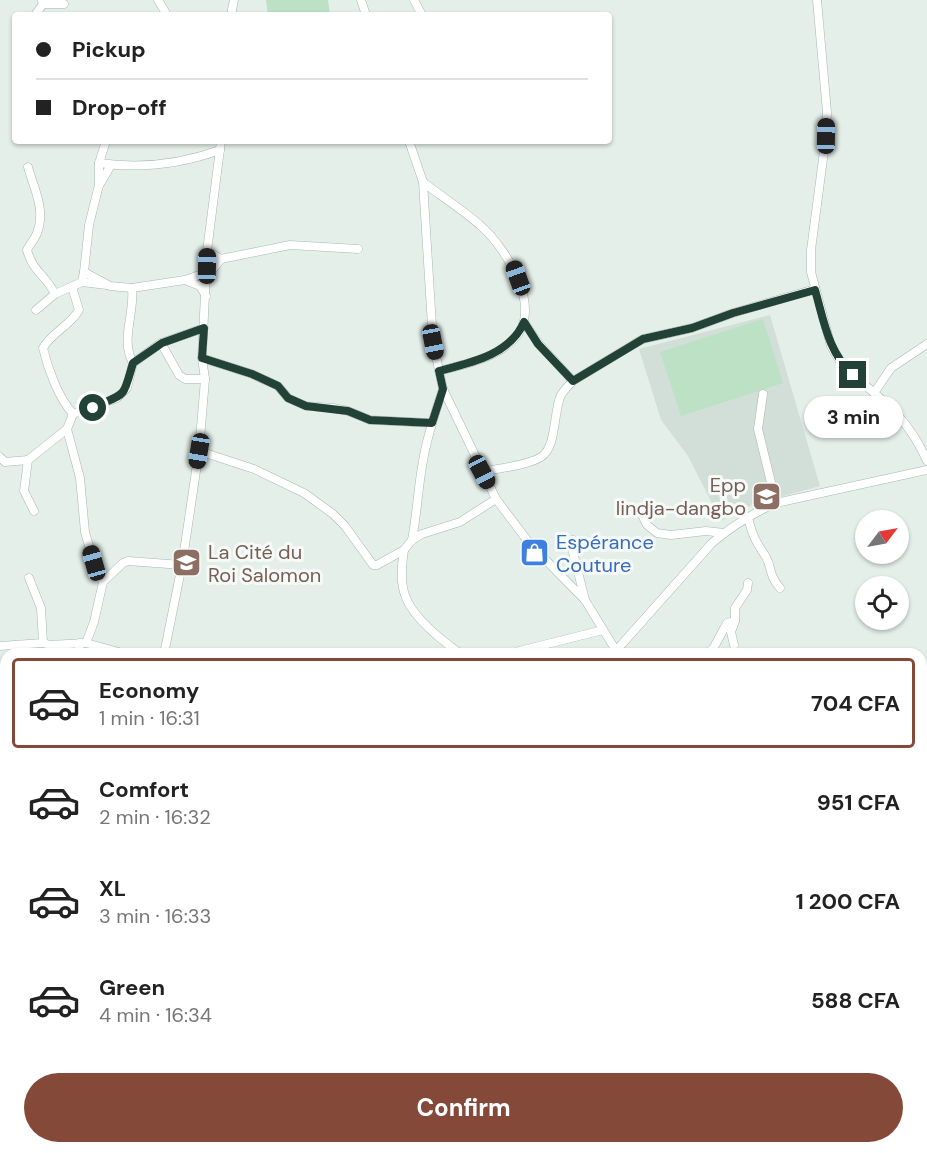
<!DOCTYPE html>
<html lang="en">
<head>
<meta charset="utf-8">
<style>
  :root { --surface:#fff; --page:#f2f2f2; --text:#222; --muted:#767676; --line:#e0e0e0; --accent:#844939 }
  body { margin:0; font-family:"DM Sans",sans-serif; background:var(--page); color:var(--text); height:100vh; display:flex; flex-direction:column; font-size:22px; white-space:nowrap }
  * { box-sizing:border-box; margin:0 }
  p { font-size:20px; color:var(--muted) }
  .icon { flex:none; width:33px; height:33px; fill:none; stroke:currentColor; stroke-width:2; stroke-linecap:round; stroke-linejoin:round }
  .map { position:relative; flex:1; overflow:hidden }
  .drawer { position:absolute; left:0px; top:648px; width:927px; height:506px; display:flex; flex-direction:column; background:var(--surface); border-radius:18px 18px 0 0; box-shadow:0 2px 4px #0004 }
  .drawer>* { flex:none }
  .top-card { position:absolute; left:12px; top:12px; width:600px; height:132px; border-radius:6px; box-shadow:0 2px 4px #0004; display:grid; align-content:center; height:132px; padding:0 24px; background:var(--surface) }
  .needle { width:39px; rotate:58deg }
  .fabs { position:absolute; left:855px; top:510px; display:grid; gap:12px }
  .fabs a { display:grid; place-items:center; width:54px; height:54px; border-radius:50%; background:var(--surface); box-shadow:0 2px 4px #0004; font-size:30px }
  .end { position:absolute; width:27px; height:27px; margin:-14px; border:8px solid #224238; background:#fff; box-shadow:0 0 0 3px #fff }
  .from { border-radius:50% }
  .bubble { position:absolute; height:42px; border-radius:21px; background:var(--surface); box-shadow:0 2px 4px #0004; font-size:20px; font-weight:700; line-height:42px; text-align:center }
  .car { position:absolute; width:18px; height:36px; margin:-18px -9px; border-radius:8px; box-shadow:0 0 4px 2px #0007; background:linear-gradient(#222 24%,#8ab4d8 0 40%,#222 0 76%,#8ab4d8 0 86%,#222 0) }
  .top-card b { display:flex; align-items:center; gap:21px; height:57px; font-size:22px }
  .top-card b+b { border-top:2px solid var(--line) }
  .top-card i { width:15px; height:15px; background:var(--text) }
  ul { padding:10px 0 0; list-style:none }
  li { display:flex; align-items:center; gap:18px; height:90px; margin:0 12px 9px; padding:0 12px; border:3px solid transparent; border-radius:6px }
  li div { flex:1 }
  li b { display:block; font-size:22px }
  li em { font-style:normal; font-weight:700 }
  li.current { border-color:var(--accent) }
  li>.icon { width:54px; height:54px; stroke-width:1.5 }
  .cta { display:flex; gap:12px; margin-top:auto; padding:12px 24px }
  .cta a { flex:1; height:69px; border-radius:36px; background:var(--accent); color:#fff; font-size:24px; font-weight:700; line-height:69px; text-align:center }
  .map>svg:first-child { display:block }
  .built { fill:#d2dfd8 }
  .green { fill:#bce1c4 }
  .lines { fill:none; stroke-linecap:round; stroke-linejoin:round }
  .street-casing { stroke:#a6b8b1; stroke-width:9 }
  .street { stroke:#fff; stroke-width:8 }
  .route { stroke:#224238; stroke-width:8 }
  .labels { text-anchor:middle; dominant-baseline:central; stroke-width:6; stroke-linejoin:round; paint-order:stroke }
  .education-label { font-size:20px; fill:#785e54; stroke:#f5faf8; text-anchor:end }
  .shop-label { font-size:20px; fill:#366cbe; stroke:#f5faf8; text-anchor:start }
</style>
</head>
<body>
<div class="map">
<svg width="927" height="1153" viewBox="0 0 927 1153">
  <rect width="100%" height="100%" fill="#e4efea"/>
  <polygon class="built" points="770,315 820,486 754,504 721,521 688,456 661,420 639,349"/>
  <g class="green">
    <polygon points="266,0 328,0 330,15 268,15"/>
    <polygon points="763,319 783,383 681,416 660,352"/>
  </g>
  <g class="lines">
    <defs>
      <g id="street">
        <polyline points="158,0 167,15"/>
        <polyline points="361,0 366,15"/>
        <polyline points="414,0 422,15"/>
        <path d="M817,0L827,112L826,136L811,250V272L831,346L842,365C879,399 906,413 927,461"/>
        <polyline points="43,4 64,4"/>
        <polyline points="35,15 43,4 42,1"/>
        <polyline points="231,15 234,0"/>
        <polyline points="409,141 423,182 433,342 443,389 496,499 530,544 585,600 618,654"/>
        <path d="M99,163C140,169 181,164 220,150"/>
        <path d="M28,167C34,189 46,210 37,233C35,239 30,244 27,250C33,272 45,274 55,294"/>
        <path d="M423,182C442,197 463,210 481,226C506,248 544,309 514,339C496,358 463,365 439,371"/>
        <polyline points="100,184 111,165"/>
        <polyline points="207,251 221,259 290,245 358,249"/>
        <polyline points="84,272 89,225 99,185 99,163 106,141"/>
        <polyline points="207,277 221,259"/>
        <polyline points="185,280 200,286 206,296"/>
        <polyline points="82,282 107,285"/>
        <path d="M72,287L79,310C70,326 52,332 43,348C48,369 58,397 73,414"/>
        <path d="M132,288C135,314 120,339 133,363"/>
        <polyline points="36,310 55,294 82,282 84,272 110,286 132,288 185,280 202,274 207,267"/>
        <polyline points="524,322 539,344 573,381"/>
        <polyline points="161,343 179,375 185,379 205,379"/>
        <polyline points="202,358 252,374 278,386 288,398 306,406 333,408 348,411 370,420 432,423"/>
        <polyline points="874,393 891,368 927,344"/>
        <polyline points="763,394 758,429 776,503"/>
        <polyline points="199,451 254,469 304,493 333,514 345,526 373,565 377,565 404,550 412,540 422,534 460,522 496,499"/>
        <polyline points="0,457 5,462 28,460"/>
        <path d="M482,472C498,468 527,466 541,457C557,447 553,412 561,395C564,390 569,385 573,381L634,344L643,339L692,328L733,313L815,289"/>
        <polyline points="639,509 647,525 657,533 671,535 706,531 724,533"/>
        <polyline points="34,511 24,491 28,460 67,429"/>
        <path d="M748,517C752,535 756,542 766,557C772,568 769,576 780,588"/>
        <path d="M412,540C417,514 418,487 423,461C427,436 435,413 443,389"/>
        <polyline points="573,540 573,552 585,600"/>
        <path d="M404,550C402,563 400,578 404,592C410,616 441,640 461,654"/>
        <polyline points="29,578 41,608 43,643"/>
        <polyline points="103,582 94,563 85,532 80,478 67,429 73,414 117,398 127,388 133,363 161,343 204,328"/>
        <polyline points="86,643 94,622 103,582 123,563 128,561 182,565"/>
        <polyline points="734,645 731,632 735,621"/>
        <polyline points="0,646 43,643 50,645 86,643 126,654"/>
        <path d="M614,653L712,543C732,526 753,513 776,503L927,470"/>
        <polyline points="78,654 80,643"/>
        <polyline points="164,654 182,565 199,451 205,379 202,358 207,251 221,141"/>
        <polyline points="515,654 519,651 603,630"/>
        <polyline points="705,654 713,649 727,623 735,621 735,608 747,590 748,583"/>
        <polyline points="0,805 6,804"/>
        <polyline points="921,942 927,946"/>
        <polyline points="0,1008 6,1006"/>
        <polyline points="921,1031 927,1029"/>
        <polyline points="138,1148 138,1153"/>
        <polyline points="578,1148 592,1153"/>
        <polyline points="680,1148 700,1153"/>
        <polyline points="882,1148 885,1153"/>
        <polyline points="247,1153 266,1148"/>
      </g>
    </defs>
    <use href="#street" class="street-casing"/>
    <use href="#street" class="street"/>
  </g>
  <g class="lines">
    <path class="route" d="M93,408C128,391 122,400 133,363L162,343L204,328L202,358L252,374L278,386L288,398L306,406L348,411L370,420L432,423L443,389L439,371C470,363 510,355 524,322L538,344L573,381L643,339L692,328L733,313L815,290C824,321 828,352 853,375"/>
  </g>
  <defs>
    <symbol id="school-square" viewBox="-11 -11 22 22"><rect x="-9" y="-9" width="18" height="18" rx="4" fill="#8d6e63" stroke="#f5faf8"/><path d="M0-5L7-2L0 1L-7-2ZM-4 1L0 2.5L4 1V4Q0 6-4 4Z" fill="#fff"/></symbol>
    <symbol id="shop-square" viewBox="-11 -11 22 22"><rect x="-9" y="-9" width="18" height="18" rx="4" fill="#3f7fe0" stroke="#f5faf8"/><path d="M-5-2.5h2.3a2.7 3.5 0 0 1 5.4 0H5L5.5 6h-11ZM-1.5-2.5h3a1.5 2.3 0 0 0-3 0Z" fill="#fff"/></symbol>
  </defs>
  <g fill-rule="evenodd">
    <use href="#school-square" x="750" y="480" width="33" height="33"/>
    <use href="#shop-square" x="518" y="536" width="33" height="33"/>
    <use href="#school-square" x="170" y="546" width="33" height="33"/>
  </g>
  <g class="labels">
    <g class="education-label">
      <text x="746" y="485">Epp<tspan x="746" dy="23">lindja-dangbo</tspan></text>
      <text x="208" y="552" text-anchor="start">La Cité du<tspan x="208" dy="23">Roi Salomon</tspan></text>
    </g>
    <g class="shop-label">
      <text x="556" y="542">Espérance<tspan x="556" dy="23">Couture</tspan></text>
    </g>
  </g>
</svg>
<div class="fabs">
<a><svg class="needle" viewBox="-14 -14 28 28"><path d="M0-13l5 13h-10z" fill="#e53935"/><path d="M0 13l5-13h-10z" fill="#767676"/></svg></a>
<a><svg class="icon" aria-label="locate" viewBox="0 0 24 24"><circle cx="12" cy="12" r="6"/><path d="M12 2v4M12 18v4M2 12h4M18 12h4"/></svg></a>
</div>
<i class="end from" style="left:93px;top:408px"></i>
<i class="end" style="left:853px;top:375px"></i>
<div class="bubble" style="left:804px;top:396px;width:99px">3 min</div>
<i class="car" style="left:826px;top:136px;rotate:1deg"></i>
<i class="car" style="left:207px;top:266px;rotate:1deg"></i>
<i class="car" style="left:518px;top:278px;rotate:340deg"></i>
<i class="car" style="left:433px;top:342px;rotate:169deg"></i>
<i class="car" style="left:199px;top:451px;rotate:189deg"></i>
<i class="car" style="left:482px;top:472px;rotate:152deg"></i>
<i class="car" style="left:94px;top:563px;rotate:344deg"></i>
<div class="top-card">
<b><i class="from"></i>Pickup</b>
<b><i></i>Drop-off</b>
</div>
<section class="drawer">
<ul>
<li class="current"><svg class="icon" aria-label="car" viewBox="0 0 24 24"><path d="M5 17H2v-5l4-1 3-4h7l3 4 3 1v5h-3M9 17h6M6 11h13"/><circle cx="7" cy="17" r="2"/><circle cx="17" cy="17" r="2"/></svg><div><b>Economy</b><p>1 min · 16:31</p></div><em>704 CFA</em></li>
<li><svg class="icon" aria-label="car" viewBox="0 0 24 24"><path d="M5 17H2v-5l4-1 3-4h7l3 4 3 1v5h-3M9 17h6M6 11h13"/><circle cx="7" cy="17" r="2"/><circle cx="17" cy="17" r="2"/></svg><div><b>Comfort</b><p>2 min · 16:32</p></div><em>951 CFA</em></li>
<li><svg class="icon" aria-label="car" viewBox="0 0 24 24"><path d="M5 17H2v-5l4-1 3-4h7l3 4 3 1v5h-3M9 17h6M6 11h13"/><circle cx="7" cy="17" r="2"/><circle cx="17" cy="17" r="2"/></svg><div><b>XL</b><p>3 min · 16:33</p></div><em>1 200 CFA</em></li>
<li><svg class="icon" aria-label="car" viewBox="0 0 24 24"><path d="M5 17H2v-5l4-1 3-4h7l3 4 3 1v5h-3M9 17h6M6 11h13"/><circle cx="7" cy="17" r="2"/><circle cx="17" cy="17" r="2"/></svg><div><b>Green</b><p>4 min · 16:34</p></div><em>588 CFA</em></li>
</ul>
<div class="cta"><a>Confirm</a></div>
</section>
</div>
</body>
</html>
